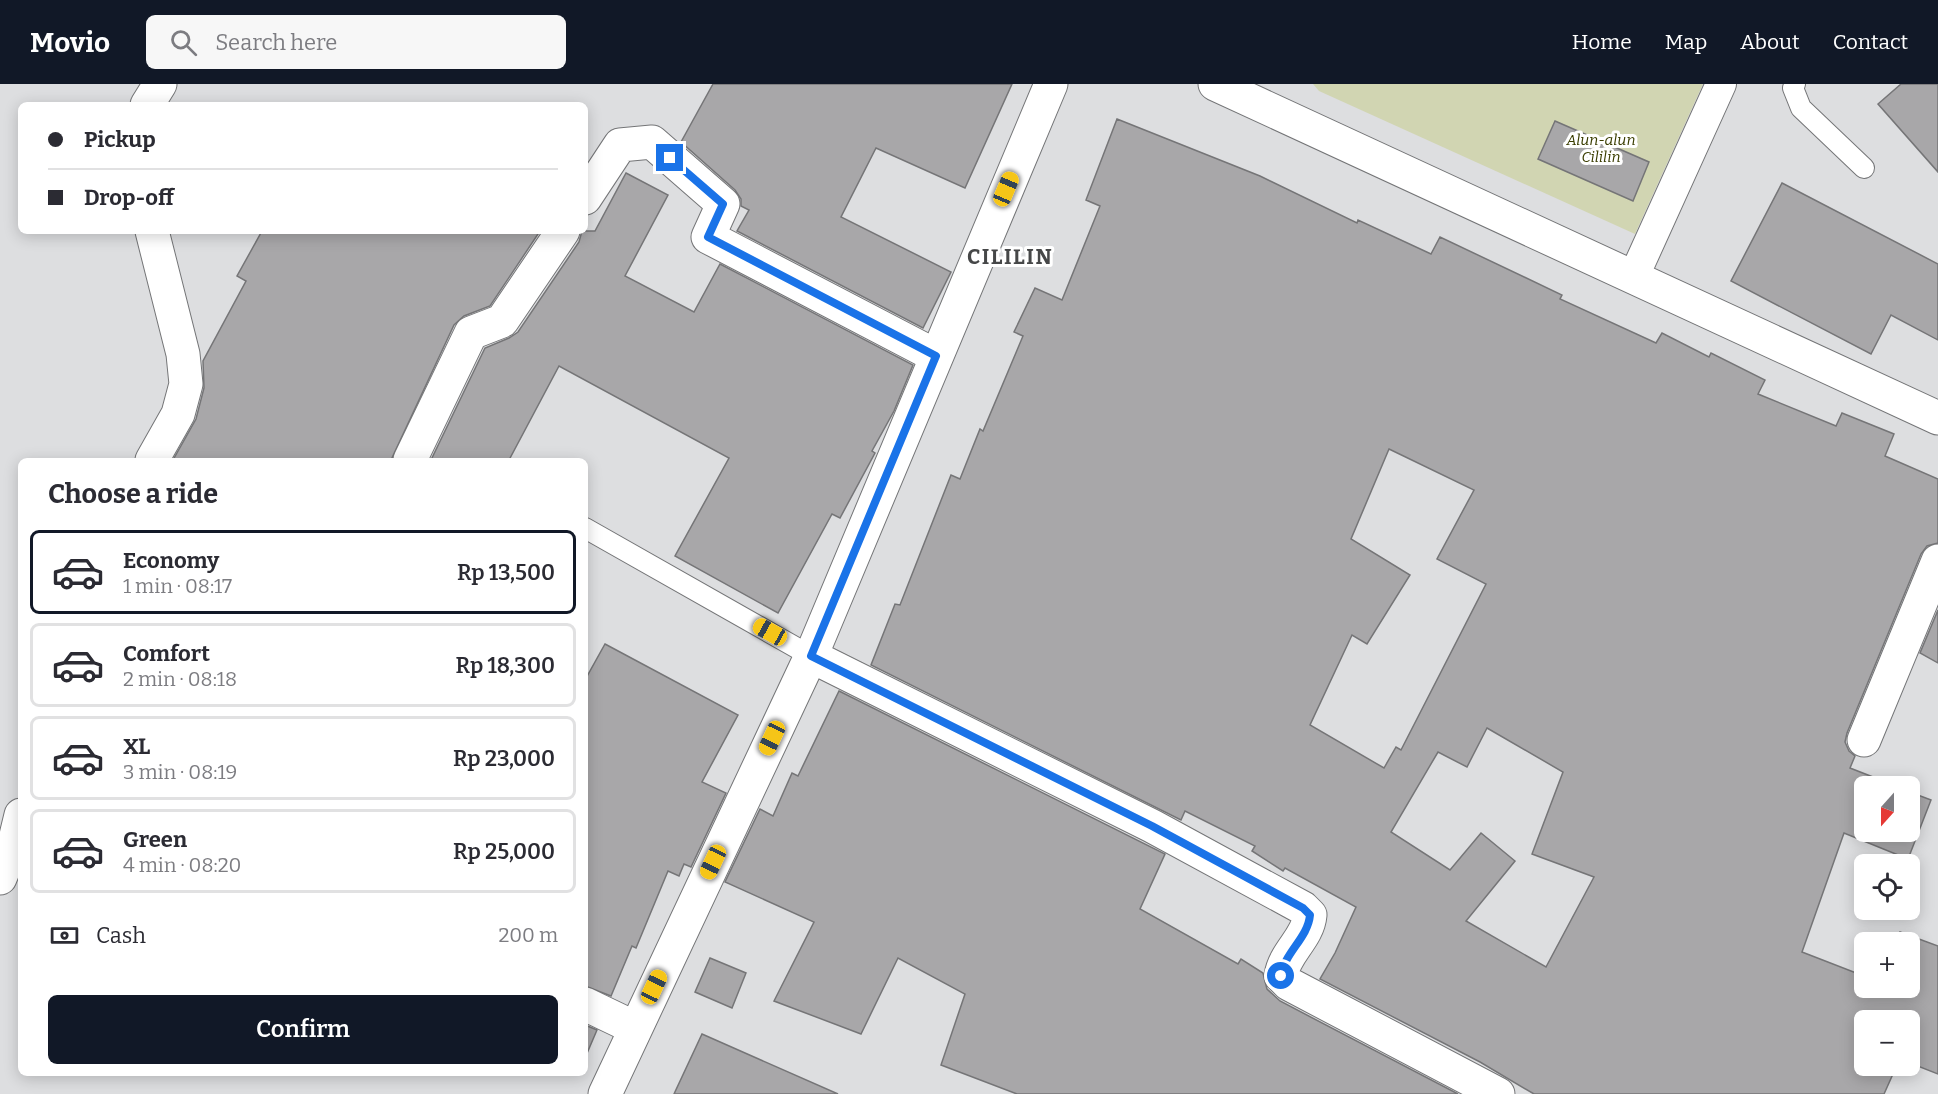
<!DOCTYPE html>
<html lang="en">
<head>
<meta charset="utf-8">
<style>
  :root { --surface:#fff; --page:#f7f7f7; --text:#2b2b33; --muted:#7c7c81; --line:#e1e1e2; --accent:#111827 }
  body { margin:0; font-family:Bitter,serif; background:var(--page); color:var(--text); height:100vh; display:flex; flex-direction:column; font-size:22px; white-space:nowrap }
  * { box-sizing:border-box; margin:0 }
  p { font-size:20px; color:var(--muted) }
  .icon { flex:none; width:33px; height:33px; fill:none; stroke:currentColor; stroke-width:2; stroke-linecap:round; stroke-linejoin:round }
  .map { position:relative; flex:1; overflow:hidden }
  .sheet { position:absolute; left:18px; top:374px; width:570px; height:618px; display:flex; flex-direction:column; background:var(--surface); border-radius:9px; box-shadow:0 3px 15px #0003 }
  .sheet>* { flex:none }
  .hud { position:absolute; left:18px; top:18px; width:570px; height:132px; border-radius:9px; box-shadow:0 3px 15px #0003; display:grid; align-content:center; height:132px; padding:0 30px; background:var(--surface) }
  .needle { width:39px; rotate:201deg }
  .fabs { position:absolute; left:1854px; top:692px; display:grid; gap:12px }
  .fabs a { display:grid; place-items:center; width:66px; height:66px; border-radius:9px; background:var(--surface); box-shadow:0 3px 15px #0003; font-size:30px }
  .end { position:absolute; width:27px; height:27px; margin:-14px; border:8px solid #1a73e8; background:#fff; box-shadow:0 0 0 3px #fff }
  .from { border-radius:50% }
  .car { position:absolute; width:18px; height:36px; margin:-18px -9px; border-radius:8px; box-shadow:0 0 4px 2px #0007; background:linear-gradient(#f5c518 24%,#345 0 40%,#f5c518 0 76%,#345 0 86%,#f5c518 0) }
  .hud b { display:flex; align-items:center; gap:21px; height:57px; font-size:22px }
  .hud b+b { border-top:2px solid var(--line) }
  .hud i { width:15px; height:15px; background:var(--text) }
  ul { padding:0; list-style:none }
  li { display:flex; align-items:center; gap:18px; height:84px; margin:0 12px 9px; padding:0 18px; border:3px solid var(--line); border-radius:9px }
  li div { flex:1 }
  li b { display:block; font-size:22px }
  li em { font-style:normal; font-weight:600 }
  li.current { border-color:var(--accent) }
  li>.icon { width:54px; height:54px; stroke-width:1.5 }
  h2 { padding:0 30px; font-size:27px; line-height:72px }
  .pay { display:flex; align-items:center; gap:15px; height:66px; padding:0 30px; font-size:22px }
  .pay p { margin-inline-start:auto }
  .cta { display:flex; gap:12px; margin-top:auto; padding:12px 30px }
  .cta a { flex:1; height:69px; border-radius:9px; background:var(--accent); color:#fff; font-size:24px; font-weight:600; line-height:69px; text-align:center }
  header { display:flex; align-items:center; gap:36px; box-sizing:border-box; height:84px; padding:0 30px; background:var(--accent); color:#fff }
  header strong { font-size:28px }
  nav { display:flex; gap:33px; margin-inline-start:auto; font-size:21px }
  .search { width:420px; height:54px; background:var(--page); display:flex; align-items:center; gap:15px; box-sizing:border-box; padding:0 21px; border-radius:9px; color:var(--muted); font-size:22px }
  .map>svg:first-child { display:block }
  .green { fill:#d1d5b2 }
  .building { fill:#a8a7a9; stroke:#757577; stroke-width:1.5; fill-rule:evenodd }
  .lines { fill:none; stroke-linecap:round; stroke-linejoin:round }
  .service-casing { stroke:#747577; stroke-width:22 }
  .pedestrian-casing { stroke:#747577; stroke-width:32 }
  .minor-casing { stroke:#747577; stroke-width:35 }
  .secondary-casing { stroke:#747577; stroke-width:35 }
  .service { stroke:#fff; stroke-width:20 }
  .pedestrian { stroke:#fff; stroke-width:30 }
  .minor { stroke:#fff; stroke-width:33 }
  .secondary { stroke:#fff; stroke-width:33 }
  .route { stroke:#1a73e8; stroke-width:8 }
  .labels { text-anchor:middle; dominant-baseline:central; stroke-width:6; stroke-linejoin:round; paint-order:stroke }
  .park-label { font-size:15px; font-style:italic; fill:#3a3d00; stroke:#fff }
  .district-label { font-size:21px; font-weight:bold; letter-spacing:1.5px; fill:#464748; stroke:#fff }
</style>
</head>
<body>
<header>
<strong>Movio</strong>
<div class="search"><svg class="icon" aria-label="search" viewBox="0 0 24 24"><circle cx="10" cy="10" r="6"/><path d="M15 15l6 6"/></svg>Search here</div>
<nav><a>Home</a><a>Map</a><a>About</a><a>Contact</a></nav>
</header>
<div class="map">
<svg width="1938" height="1010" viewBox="0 0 1938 1010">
  <rect width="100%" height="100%" fill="#dddee0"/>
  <polygon class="green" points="1313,0 1703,0 1635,150 1319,7"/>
  <g class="building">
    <polygon points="713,0 1012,0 965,104 876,64 841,133 951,188 923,244 737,147 749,126 741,122 741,115 735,106 681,58"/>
    <polygon points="1901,0 1938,0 1938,88 1878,20"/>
    <path d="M1117,35L1260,92L1357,139L1358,136L1431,170L1440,153L1562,211L1560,215L1656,259L1662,249L1709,273L1711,269L1765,296L1758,310L1836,342L1842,329L1894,350L1885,372L1938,395V459L1927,462L1921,470L1847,649L1845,658L1849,667L1855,672L1850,684L1896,702H1864V747H1910V708L1931,716L1908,775L1844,749L1802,868L1864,892V903H1910V858H1896L1900,848L1938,862V990L1910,979V936H1864V981H1897L1884,1010H1534L1480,978L1320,895L1335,869L1356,823L1285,784L1283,787L1252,767L1255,762L1185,727L1181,736L871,581L895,520L900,521L951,391L960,395L980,345L983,347L1023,252L1014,248L1035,204L1062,216L1100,122L1086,116ZM1389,365L1474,406L1437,475L1486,500L1401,666L1396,663L1384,684L1310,641L1352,551L1367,560L1410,491L1351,455ZM1487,644L1563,688L1532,770L1594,793L1546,883L1466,837L1515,777L1481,749L1450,786L1391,748L1438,668L1467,683Z"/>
    <polygon points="1555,37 1649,78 1633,117 1538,75"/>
    <polygon points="626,89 668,111 625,192 694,228 720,180 913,281 894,327 872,367 875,369 840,434 832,430 778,529 675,472 729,374 559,282 509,376 431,376 485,264 509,254 518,248 579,158 582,147 595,147"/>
    <polygon points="1782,99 1938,180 1938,256 1891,231 1871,270 1731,197"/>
    <polygon points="262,147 540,147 490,222 464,232 454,241 391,376 173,376 196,335 204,304 203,277 246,197 237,192"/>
    <polygon points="1938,526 1938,579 1920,569"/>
    <polygon points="605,560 738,631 702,698 726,709 691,783 684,780 679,792 668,787 636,864 632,862 611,912 585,902 585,596"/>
    <polygon points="839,607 1165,770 1140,825 1238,880 1241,875 1263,889 1267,905 1280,917 1458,1010 1017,1010 941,981 965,910 898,874 861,950 774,917 814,838 725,798 760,725 773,732 792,689 798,692"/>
    <polygon points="710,874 746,889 732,924 695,908"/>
    <polygon points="585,941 597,946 585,974"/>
    <polygon points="702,950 838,1010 674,1010"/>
  </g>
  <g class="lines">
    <defs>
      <g id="service">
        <polyline points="1795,0 1793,4 1801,24 1864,84"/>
        <polyline points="585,444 811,572"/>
      </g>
      <polyline id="pedestrian" points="1634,192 1721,0"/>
      <g id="minor">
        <polyline points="147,21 160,0"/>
        <polyline points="585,114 620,61 652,58 723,120 708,153 936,272"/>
        <polyline points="152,376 178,330 186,300 183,270 152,147"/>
        <polyline points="410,376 471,249 502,237 563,147"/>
        <path d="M811,572L1152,742L1303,824L1310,831C1308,854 1284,869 1281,892L1289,900L1498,1010"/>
        <polyline points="1864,656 1938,477"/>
        <polyline points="0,794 14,760 21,731"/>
        <polyline points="585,920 635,944"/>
        <polyline points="605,1010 811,572 1051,0"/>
      </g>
      <polyline id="secondary" points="1215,0 1938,334"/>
    </defs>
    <use href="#service" class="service-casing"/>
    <use href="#pedestrian" class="pedestrian-casing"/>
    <use href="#minor" class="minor-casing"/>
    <use href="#secondary" class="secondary-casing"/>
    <use href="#service" class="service"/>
    <use href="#pedestrian" class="pedestrian"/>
    <use href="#minor" class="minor"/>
    <use href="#secondary" class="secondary"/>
  </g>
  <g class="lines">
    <path class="route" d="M670,74L723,120L708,153L936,272L811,572L1152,742L1303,824L1310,831C1308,854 1284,869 1281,892"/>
  </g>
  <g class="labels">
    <g class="park-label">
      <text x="1601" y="56">Alun-alun<tspan x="1601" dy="17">Cililin</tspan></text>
    </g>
    <g class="district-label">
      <text x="1010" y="173">CILILIN</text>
    </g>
  </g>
</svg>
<div class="fabs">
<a><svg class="needle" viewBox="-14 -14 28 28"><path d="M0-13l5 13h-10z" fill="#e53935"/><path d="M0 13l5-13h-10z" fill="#7c7c81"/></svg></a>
<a><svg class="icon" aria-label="locate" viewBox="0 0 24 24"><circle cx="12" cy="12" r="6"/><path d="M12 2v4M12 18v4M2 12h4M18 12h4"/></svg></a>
<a>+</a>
<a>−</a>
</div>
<i class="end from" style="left:1281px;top:892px"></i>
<i class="end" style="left:670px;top:74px"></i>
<i class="car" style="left:1006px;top:105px;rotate:23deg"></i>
<i class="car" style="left:770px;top:548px;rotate:299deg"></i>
<i class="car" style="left:772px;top:654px;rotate:205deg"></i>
<i class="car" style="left:713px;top:778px;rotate:205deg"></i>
<i class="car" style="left:654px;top:903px;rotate:25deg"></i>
<div class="hud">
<b><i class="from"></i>Pickup</b>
<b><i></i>Drop-off</b>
</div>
<section class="sheet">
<h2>Choose a ride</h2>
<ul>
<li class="current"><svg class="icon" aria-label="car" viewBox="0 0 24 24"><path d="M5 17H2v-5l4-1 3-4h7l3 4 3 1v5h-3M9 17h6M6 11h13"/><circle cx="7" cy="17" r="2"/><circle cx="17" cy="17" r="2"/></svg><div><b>Economy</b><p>1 min · 08:17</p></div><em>Rp 13,500</em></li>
<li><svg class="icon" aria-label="car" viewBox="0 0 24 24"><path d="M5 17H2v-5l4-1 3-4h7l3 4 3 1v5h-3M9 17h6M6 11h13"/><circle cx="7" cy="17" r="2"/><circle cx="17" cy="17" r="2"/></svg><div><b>Comfort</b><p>2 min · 08:18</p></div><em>Rp 18,300</em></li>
<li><svg class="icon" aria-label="car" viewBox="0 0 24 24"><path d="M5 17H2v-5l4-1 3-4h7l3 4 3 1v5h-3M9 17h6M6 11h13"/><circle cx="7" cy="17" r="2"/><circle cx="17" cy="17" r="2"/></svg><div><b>XL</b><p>3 min · 08:19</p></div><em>Rp 23,000</em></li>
<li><svg class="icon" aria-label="car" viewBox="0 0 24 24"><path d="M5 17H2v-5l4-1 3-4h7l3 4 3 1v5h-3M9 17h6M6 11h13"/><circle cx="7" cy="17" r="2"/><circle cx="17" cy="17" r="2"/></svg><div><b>Green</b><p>4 min · 08:20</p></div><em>Rp 25,000</em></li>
</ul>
<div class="pay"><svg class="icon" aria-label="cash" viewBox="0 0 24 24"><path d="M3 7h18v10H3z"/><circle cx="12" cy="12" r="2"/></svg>Cash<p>200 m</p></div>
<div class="cta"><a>Confirm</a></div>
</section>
</div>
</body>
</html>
